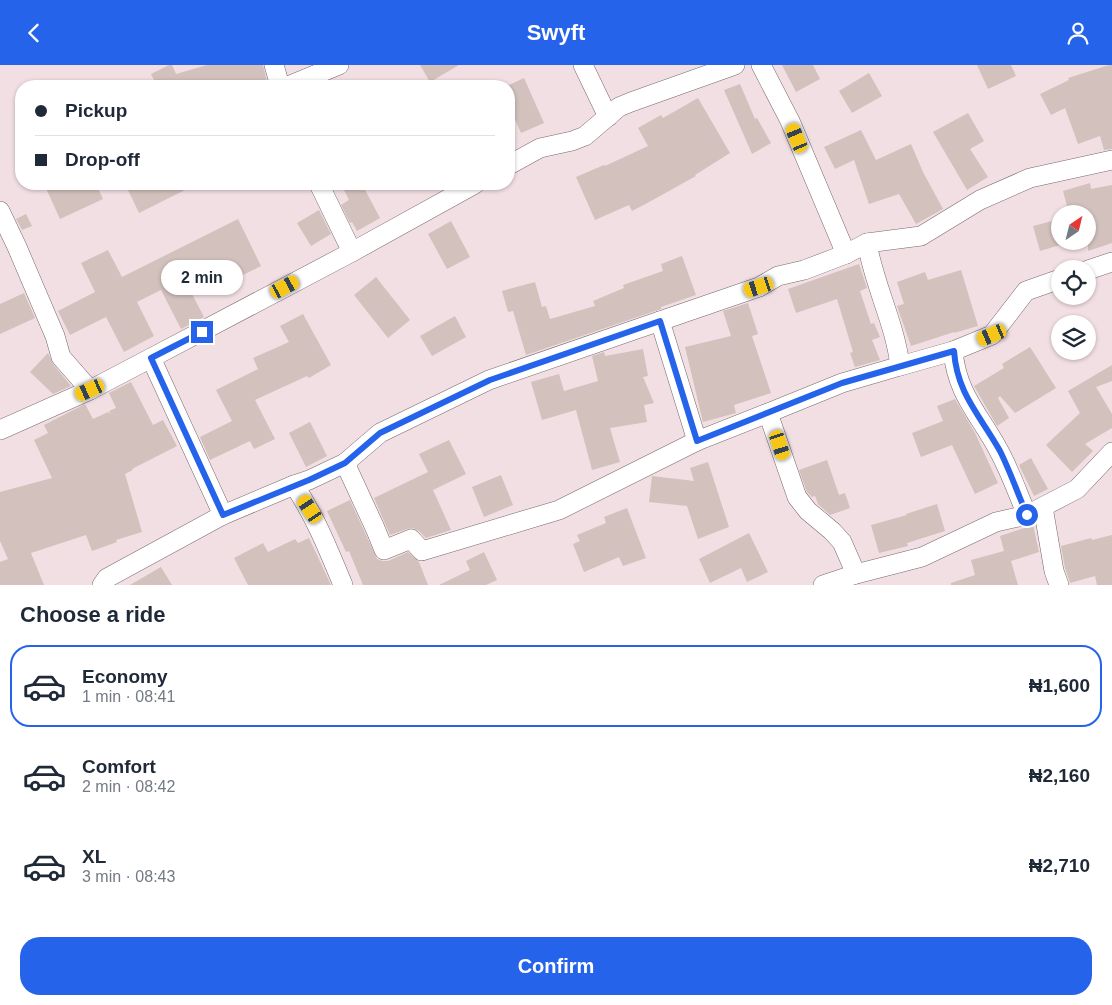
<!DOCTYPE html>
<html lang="en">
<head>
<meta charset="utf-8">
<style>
  :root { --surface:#fff; --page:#f6f6f7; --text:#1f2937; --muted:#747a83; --line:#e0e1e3; --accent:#2563eb }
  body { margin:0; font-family:Arial,sans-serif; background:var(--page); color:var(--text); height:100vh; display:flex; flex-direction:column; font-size:19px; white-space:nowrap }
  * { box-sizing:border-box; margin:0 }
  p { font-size:16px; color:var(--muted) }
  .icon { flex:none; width:28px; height:28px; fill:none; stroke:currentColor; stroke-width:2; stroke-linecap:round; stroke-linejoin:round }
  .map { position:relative; height:520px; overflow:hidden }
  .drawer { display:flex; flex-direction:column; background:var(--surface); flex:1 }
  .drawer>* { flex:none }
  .guide { position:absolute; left:15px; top:15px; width:500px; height:110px; border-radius:20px; box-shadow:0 1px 4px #0004; display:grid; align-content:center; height:110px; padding:0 20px; background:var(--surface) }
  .needle { width:32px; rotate:35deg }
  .fabs { position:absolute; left:1051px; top:140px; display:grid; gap:10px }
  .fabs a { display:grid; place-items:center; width:45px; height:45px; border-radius:50%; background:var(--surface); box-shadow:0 1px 4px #0004; font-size:25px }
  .end { position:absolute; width:22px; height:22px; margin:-11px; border:6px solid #2563eb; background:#fff; box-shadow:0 0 0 2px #fff }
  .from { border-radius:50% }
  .bubble { position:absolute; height:35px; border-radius:18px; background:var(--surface); box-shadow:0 1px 4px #0004; font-size:16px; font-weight:700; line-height:35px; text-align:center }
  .car { position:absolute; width:15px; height:30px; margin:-15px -8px; border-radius:6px; box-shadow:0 0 4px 1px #0007; background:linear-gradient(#f5c518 24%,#345 0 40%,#f5c518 0 76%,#345 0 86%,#f5c518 0) }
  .guide b { display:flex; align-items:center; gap:18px; height:48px; font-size:19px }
  .guide b+b { border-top:1px solid var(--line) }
  .guide i { width:12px; height:12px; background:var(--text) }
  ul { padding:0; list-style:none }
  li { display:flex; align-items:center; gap:15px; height:82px; margin:0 10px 8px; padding:0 10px; border:2px solid transparent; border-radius:20px }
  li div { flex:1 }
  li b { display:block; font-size:19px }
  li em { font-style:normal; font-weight:700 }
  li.current { border-color:var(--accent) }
  li>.icon { width:45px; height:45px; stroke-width:1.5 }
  h2 { padding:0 20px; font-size:22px; line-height:60px }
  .button { display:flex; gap:10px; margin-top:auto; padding:10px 20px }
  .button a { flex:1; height:58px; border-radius:20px; background:var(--accent); color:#fff; font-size:20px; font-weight:700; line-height:58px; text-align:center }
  header { display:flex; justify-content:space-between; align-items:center; height:65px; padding:0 20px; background:var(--accent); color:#fff; font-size:22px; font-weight:700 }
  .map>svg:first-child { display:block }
  .building { fill:#d2c1bd }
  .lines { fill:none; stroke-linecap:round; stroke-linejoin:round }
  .street-casing { stroke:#78686b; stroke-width:20 }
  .street { stroke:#fff; stroke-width:19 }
  .route { stroke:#2563eb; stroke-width:6 }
</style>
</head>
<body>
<header><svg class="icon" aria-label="back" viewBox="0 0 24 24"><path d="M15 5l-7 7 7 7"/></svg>Swyft<svg class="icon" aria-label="person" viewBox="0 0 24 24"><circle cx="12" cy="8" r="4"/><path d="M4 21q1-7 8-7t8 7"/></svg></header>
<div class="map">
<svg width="1112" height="520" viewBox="0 0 1112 520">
  <rect width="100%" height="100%" fill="#f2dfe3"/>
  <g class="building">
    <polygon points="169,0 172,0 176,9 207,0 263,0 268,21 146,21 145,17 154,15 151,9"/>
    <polygon points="420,0 459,0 430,17"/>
    <polygon points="782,0 813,0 820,14 796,27"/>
    <polygon points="977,0 1011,0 1016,11 988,24"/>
    <polygon points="1109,0 1112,0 1112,84 1104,85 1100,71 1078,79 1065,43 1051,50 1040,29 1069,15 1068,13"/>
    <polygon points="869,8 882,31 852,48 839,26"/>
    <polygon points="524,13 544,58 521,68 509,41 509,20"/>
    <polygon points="740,19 755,54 757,53 771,78 752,89 724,25"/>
    <polygon points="698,33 730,88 695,110 696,111 651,136 632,146 629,140 595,155 576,112 604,100 605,101 648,81 638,63 661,50 663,53"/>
    <polygon points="968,48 984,76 970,84 988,112 967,125 933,67"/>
    <polygon points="861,65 876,95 911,79 923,107 943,144 916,159 899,129 869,139 854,95 835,104 824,82"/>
    <polygon points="1090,118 1091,124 1112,120 1112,178 1088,186 1088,149 1069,149 1063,126"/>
    <polygon points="44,119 96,119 103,134 60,154"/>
    <polygon points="136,119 197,119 139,148 127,123"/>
    <polygon points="341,119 362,119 380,153 357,166 352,157 350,158 341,140 349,135"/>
    <polygon points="319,145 331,169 311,181 297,158"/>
    <polygon points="26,149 32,161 22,165 16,154"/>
    <polygon points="238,154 261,201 235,214 230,203 189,223 204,252 181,264 161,225 137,237 154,271 124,287 106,252 70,270 58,246 95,227 81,198 108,185 122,212"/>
    <polygon points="1060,154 1060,180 1040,186 1033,161"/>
    <polygon points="451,156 470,192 447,204 428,169"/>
    <polygon points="682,191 696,230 661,242 661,244 526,290 513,246 508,247 502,226 535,217 542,242 546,241 550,254 595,241 593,236 624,223 623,220 663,206 661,199"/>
    <polygon points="859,199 867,223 860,226 871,259 874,258 880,272 872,275 880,295 855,302 850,288 853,287 837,234 796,248 788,224"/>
    <polygon points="961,205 978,261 954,268 954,267 911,281 897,241 904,239 897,217 925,207 928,215"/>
    <polygon points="376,212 410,255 388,273 354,230"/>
    <polygon points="24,228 35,253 0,269 0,239"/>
    <polygon points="748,238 758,269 752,271 771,328 734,340 736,348 703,357 685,282 731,271 723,246"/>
    <polygon points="303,249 331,300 309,313 307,311 255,335 275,374 254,384 250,376 210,395 200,372 232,356 216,325 258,304 253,293 289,277 280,261"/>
    <polygon points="455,251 466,272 432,291 420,271"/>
    <polygon points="1030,282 1056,323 1015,348 1000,331 998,333 1009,353 997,361 974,321 1004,303 1002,299"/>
    <polygon points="643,284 648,311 643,312 654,338 644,340 647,357 610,363 620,397 592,405 576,345 542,355 531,317 559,309 564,326 598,316 592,291 604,287 605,291"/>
    <polygon points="48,288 53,299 71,321 53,329 30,307"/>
    <polygon points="1112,300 1112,316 1096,322 1112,349 1112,363 1085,379 1093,386 1072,407 1046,380 1080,348 1068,326"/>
    <polygon points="131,317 153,360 163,355 177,381 132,404 133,405 125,409 142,467 116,475 117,477 92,486 86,470 31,488 44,520 0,520 0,497 8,494 0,476 0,427 52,413 34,375 48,368 44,360 85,339 93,354 108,347 111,349 109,346 116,343 109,328"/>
    <polygon points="955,334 975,368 998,418 975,429 952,380 921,392 912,368 943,356 937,341"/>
    <polygon points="310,357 327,391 306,402 289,368"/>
    <polygon points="449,375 466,409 433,425 451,465 426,473 419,466 413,463 407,464 390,470 374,433 428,407 419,389"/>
    <polygon points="1031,393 1048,424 1034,431 1019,400"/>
    <polygon points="827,395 839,430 845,428 850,443 830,450 818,439 815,431 812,432 807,427 799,405"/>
    <polygon points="708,397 729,462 698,474 687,441 649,437 652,411 694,416 690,403"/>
    <polygon points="501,410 513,440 484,452 472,422"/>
    <polygon points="350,435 377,494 382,496 388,496 408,487 419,497 428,520 363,520 349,486 346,487 327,446"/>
    <polygon points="937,439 945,466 907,478 908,481 879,488 871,460 907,450 906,449"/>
    <polygon points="627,443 646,493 623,501 619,492 584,507 573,479 580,476 577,470 606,458 604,452"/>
    <polygon points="1033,460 1039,487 1011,496 1018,520 951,520 951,518 975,510 971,495 1004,486 1000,471"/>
    <polygon points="749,468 768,507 747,517 741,503 710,518 699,494"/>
    <polygon points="1112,470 1112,520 1097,520 1095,511 1070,518 1065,503 1061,481 1091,473 1092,475"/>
    <polygon points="309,473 331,520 248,520 234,493 263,478 268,487 295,474 298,478"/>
    <polygon points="484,487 497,515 486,520 439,520 470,505 466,496"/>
    <polygon points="161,502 172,520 130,520"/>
  </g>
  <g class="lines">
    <defs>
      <g id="street">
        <polyline points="274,0 280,21"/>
        <polyline points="583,0 608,52"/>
        <path d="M761,0L790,56L846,189L867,178C874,220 895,258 900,301L953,286C957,330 980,350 999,386C1010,406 1018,429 1027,450"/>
        <polyline points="288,21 339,0"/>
        <polyline points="509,100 540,83 572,76 585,71 619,42 631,37 735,0"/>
        <polyline points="319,119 352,187"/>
        <polyline points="0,146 17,182 55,271 61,292 90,325"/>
        <polyline points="867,178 921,171 980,135 1030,113 1112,95"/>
        <polyline points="1088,205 1112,197"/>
        <polyline points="953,286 992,270 1026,226 1060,214"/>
        <polyline points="151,293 223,450"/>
        <polyline points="768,348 697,376 660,256 759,222 778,211 804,205 846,189"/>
        <polyline points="0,365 90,325 151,293 352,187 475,119"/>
        <polyline points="345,398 380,368 489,315 660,256"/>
        <polyline points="294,420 309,415 345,398 375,463 384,485 411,474 422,486 559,445 697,376"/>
        <polyline points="1043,442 1054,506 1059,520"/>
        <polyline points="856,509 842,477 832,466 808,446 797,432 768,348 842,318 900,301"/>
        <path d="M102,520L107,513L223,450L294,420C316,453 328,484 343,520"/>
        <polyline points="823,520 856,509 922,492 996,457 1027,450 1077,424 1112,387"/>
      </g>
    </defs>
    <use href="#street" class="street-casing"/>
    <use href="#street" class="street"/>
  </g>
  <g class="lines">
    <path class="route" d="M202,267L151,293L223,450L309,415L345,398L380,368L490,315L660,256L697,376L842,318L954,286C957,329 980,350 1000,386C1010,406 1018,429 1027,450"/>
  </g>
</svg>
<div class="fabs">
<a><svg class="needle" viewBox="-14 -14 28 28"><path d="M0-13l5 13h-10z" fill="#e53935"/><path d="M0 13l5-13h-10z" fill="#747a83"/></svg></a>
<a><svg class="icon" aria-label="locate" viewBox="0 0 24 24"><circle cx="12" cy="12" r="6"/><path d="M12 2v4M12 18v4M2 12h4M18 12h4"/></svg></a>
<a><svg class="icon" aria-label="layers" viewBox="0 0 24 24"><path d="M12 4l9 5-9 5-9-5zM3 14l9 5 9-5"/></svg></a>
</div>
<i class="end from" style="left:1027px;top:450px"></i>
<i class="end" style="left:202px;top:267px"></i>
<div class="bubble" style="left:161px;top:195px;width:82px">2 min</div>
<i class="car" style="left:797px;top:73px;rotate:337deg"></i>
<i class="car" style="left:285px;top:222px;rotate:62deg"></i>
<i class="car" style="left:759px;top:222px;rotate:252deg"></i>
<i class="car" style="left:992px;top:270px;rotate:247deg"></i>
<i class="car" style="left:90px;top:325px;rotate:246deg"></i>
<i class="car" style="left:780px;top:380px;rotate:162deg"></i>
<i class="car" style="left:310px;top:444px;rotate:326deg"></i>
<div class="guide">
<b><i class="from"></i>Pickup</b>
<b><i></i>Drop-off</b>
</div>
</div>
<section class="drawer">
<h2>Choose a ride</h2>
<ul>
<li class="current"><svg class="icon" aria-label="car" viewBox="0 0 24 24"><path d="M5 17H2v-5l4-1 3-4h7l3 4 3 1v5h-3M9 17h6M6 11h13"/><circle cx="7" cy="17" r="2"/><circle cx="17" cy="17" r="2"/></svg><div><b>Economy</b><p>1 min · 08:41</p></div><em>₦1,600</em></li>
<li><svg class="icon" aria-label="car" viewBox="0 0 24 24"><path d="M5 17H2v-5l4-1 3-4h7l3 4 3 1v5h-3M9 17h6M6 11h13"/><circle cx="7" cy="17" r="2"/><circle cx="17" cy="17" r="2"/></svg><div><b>Comfort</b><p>2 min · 08:42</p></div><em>₦2,160</em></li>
<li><svg class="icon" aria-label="car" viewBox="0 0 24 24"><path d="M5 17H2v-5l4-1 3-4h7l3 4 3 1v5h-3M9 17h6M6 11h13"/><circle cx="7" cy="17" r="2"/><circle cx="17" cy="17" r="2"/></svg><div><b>XL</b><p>3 min · 08:43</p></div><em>₦2,710</em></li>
</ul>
<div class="button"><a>Confirm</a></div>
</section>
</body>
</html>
